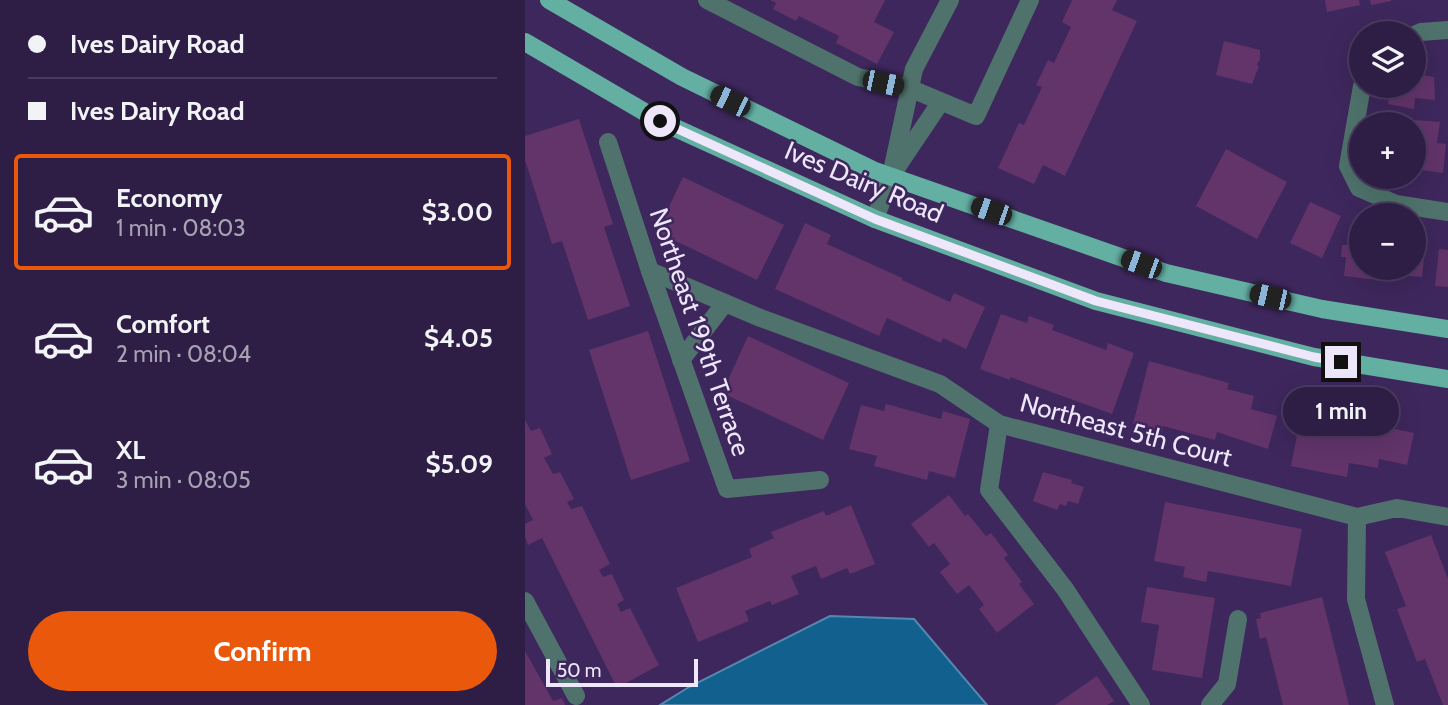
<!DOCTYPE html>
<html lang="en">
<head>
<meta charset="utf-8">
<style>
  :root { --surface:#2e1d45; --page:#3a2a50; --text:#f1f3f6; --muted:#a7a2b3; --line:#493b5e; --accent:#ea580c }
  body { margin:0; font-family:Cabin,sans-serif; background:var(--page); color:var(--text); height:100vh; display:flex; flex-direction:column; font-size:26px; white-space:nowrap }
  * { box-sizing:border-box; margin:0 }
  p { font-size:23px; color:var(--muted) }
  .icon { flex:none; width:38px; height:38px; fill:none; stroke:currentColor; stroke-width:2; stroke-linecap:round; stroke-linejoin:round }
  .map { position:relative; flex:1; overflow:hidden }
  .panel { display:flex; flex-direction:column; background:var(--surface); width:525px }
  .panel>* { flex:none }
  .top-card { display:grid; align-content:center; height:154px; padding:0 28px; background:var(--surface) }
  .tools { position:absolute; left:824px; top:21px; display:grid; gap:14px }
  .tools a { display:grid; place-items:center; width:77px; height:77px; border-radius:50%; background:var(--surface); box-shadow:0 7px 28px #0002,0 0 0 2px var(--line); font-size:35px }
  .scale { position:absolute; left:21px; bottom:18px; width:152px; box-sizing:border-box; padding-left:7px; border:4px solid #eee7fb; border-top:0; font-size:19px; line-height:24px; white-space:nowrap; color:#eee7fb; -webkit-text-stroke:5px #3e275c; paint-order:stroke }
  .end { position:absolute; width:32px; height:32px; margin:-16px; border:9px solid #eee7fb; background:#111; box-shadow:0 0 0 4px #111 }
  .from { border-radius:50% }
  .bubble { position:absolute; height:49px; border-radius:24px; background:var(--surface); box-shadow:0 7px 28px #0002,0 0 0 2px var(--line); font-size:23px; font-weight:700; line-height:49px; text-align:center }
  .car { position:absolute; width:21px; height:42px; margin:-21px -10px; border-radius:9px; box-shadow:0 0 5px 2px #0007; background:linear-gradient(#222 24%,#8ab4d8 0 40%,#222 0 76%,#8ab4d8 0 86%,#222 0) }
  .top-card b { display:flex; align-items:center; gap:24px; height:66px; font-size:26px }
  .top-card b+b { border-top:2px solid var(--line) }
  .top-card i { width:18px; height:18px; background:var(--text) }
  ul { padding:0; list-style:none }
  li { display:flex; align-items:center; gap:21px; height:116px; margin:0 14px 10px; padding:0 14px; border:4px solid transparent; border-radius:7px }
  li div { flex:1 }
  li b { display:block; font-size:26px }
  li em { font-style:normal; font-weight:700 }
  li.on { border-color:var(--accent) }
  li>.icon { width:63px; height:63px; stroke-width:1.5 }
  .primary-button { display:flex; gap:14px; margin-top:auto; padding:14px 28px }
  .primary-button a { flex:1; height:80px; border-radius:42px; background:var(--accent); color:#fff; font-size:28px; font-weight:700; line-height:80px; text-align:center }
  main { display:flex; flex:1; min-height:0 }
  .map>svg:first-child { display:block }
  .water { fill:#12608e; stroke:#5488af; stroke-width:2 }
  .building { fill:#62346a }
  .lines { fill:none; stroke-linecap:round; stroke-linejoin:round }
  .minor { stroke:#4f736c; stroke-width:18 }
  .major { stroke:#63afa2; stroke-width:18 }
  .route { stroke:#eee7fb; stroke-width:9 }
  .labels { text-anchor:middle; dominant-baseline:central; stroke-width:5; stroke-linejoin:round; paint-order:stroke }
  .street-label { font-size:26px; fill:#eee7fb; stroke:#3e275c }
</style>
</head>
<body>
<main>
<section class="panel">
<div class="top-card">
<b><i class="from"></i>Ives Dairy Road</b>
<b><i></i>Ives Dairy Road</b>
</div>
<ul>
<li class="on"><svg class="icon" aria-label="car" viewBox="0 0 24 24"><path d="M5 17H2v-5l4-1 3-4h7l3 4 3 1v5h-3M9 17h6M6 11h13"/><circle cx="7" cy="17" r="2"/><circle cx="17" cy="17" r="2"/></svg><div><b>Economy</b><p>1 min · 08:03</p></div><em>$3.00</em></li>
<li><svg class="icon" aria-label="car" viewBox="0 0 24 24"><path d="M5 17H2v-5l4-1 3-4h7l3 4 3 1v5h-3M9 17h6M6 11h13"/><circle cx="7" cy="17" r="2"/><circle cx="17" cy="17" r="2"/></svg><div><b>Comfort</b><p>2 min · 08:04</p></div><em>$4.05</em></li>
<li><svg class="icon" aria-label="car" viewBox="0 0 24 24"><path d="M5 17H2v-5l4-1 3-4h7l3 4 3 1v5h-3M9 17h6M6 11h13"/><circle cx="7" cy="17" r="2"/><circle cx="17" cy="17" r="2"/></svg><div><b>XL</b><p>3 min · 08:05</p></div><em>$5.09</em></li>
</ul>
<div class="primary-button"><a>Confirm</a></div>
</section>
<div class="map">
<svg width="923" height="705" viewBox="0 0 923 705">
  <rect width="100%" height="100%" fill="#3e275c"/>
  <polygon class="water" points="305,616 389,619 462,705 135,705 164,687"/>
  <g class="building">
    <polygon points="245,0 360,0 349,22 369,32 352,64 311,43 314,36 274,16 271,21 248,9 251,3"/>
    <polygon points="547,0 592,0 587,10 612,21 540,176 518,165 509,184 473,168 494,123 499,125 517,87 511,85 523,60 529,63 546,27 537,22"/>
    <polygon points="800,0 834,0 835,5 802,12"/>
    <polygon points="845,0 866,0 866,1 846,5"/>
    <polygon points="699,41 735,50 735,59 732,65 734,66 727,84 691,75"/>
    <polygon points="889,74 909,77 910,100 890,98 889,109 863,104 866,86 889,86"/>
    <polygon points="853,117 882,120 881,124 852,124"/>
    <polygon points="54,119 88,224 79,227 105,306 63,320 37,241 27,244 0,160 0,136"/>
    <polygon points="890,120 915,122 912,143 921,144 918,173 896,170 896,168 889,167"/>
    <polygon points="701,149 762,182 732,239 671,206"/>
    <polygon points="158,177 259,225 232,280 132,232"/>
    <polygon points="785,202 816,216 797,258 765,243"/>
    <polygon points="280,223 306,235 302,244 377,278 377,280 425,302 429,293 460,307 441,349 418,338 416,343 362,318 354,336 250,289"/>
    <polygon points="824,229 836,231 836,268 854,268 853,280 819,276 821,257 816,257 817,245 823,245"/>
    <polygon points="889,237 901,238 897,277 864,274 865,268 889,268"/>
    <polygon points="914,249 923,250 923,287 910,286"/>
    <polygon points="476,314 502,323 504,316 529,325 527,330 581,350 583,343 609,353 587,414 485,377 485,380 455,369"/>
    <polygon points="123,331 165,461 106,480 64,350"/>
    <polygon points="223,336 324,383 298,440 197,393"/>
    <polygon points="624,361 704,383 702,389 729,396 726,409 752,416 743,449 692,432 690,440 638,426 637,432 608,424"/>
    <polygon points="361,404 416,419 418,411 445,419 430,478 404,471 402,480 349,466 352,456 324,449 336,405 359,411"/>
    <polygon points="778,405 861,422 860,427 889,433 882,465 854,459 853,468 824,463 822,477 766,466"/>
    <polygon points="0,420 6,431 15,428 27,454 19,458 28,474 35,472 49,499 42,502 46,509 57,506 85,564 74,570 78,577 87,574 99,600 92,604 96,612 105,608 134,665 92,688 17,538 3,545 0,536 0,524 8,520 0,504"/>
    <polygon points="518,472 547,480 546,483 559,487 553,504 543,501 541,506 535,504 532,510 508,501"/>
    <polygon points="424,495 440,516 443,514 461,536 466,533 483,555 479,558 497,582 494,584 509,604 472,633 454,609 459,605 444,585 432,594 415,572 425,564 409,543 404,547 386,524"/>
    <polygon points="640,502 777,529 766,586 683,571 681,582 658,577 660,567 629,561"/>
    <polygon points="326,505 350,564 325,574 322,568 296,579 291,566 266,576 274,594 247,605 245,601 220,611 224,621 173,642 151,588 227,557 224,549 249,538 246,532 299,511 301,516"/>
    <polygon points="906,535 923,579 923,705 918,705 900,659 892,662 872,609 881,606 860,552"/>
    <polygon points="622,587 690,598 677,678 627,670 634,625 616,622"/>
    <polygon points="797,597 824,705 758,705 741,637 735,639 731,619 736,618 735,613"/>
    <polygon points="0,651 28,701 37,698 40,705 0,705"/>
    <polygon points="572,676 589,701 582,705 530,705"/>
  </g>
  <g class="lines">
    <g class="minor">
      <polyline points="182,0 333,77 384,88 451,116 505,0"/>
      <polyline points="889,35 896,32 923,30"/>
      <polyline points="837,86 823,166 834,188 871,204 923,212"/>
      <polyline points="83,142 125,271 202,489 295,480"/>
      <polyline points="372,167 415,103"/>
      <polyline points="350,219 366,176 389,69 425,0"/>
      <polyline points="125,271 233,317 415,384 474,424 832,517 872,508 923,517"/>
      <polyline points="156,360 200,303"/>
      <polyline points="474,424 464,490 540,589 616,705"/>
      <polyline points="832,517 831,599 860,705"/>
      <polyline points="0,601 51,696"/>
      <polyline points="685,705 702,684 713,619"/>
    </g>
    <g class="major">
      <polyline points="24,0 157,77 350,171 641,273 797,309 923,329"/>
      <polyline points="0,42 135,121 350,219 571,301 789,357 923,379"/>
    </g>
  </g>
  <g class="lines">
    <polyline class="route" points="135,121 350,219 571,301 789,357 816,362"/>
  </g>
  <g class="labels">
    <g class="street-label">
      <text transform="translate(339 182) rotate(23)">Ives Dairy Road</text>
      <text transform="translate(175 332) rotate(71)">Northeast 199th Terrace</text>
      <text transform="translate(601 430) rotate(15)">Northeast 5th Court</text>
    </g>
  </g>
</svg>
<div class="tools">
<a><svg class="icon" aria-label="layers" viewBox="0 0 24 24"><path d="M12 4l9 5-9 5-9-5zM3 14l9 5 9-5"/></svg></a>
<a>+</a>
<a>−</a>
</div>
<div class="scale">50 m</div>
<i class="end from" style="left:135px;top:121px"></i>
<i class="end" style="left:816px;top:362px"></i>
<div class="bubble" style="left:758px;top:387px;width:116px">1 min</div>
<i class="car" style="left:358px;top:83px;rotate:102deg"></i>
<i class="car" style="left:205px;top:101px;rotate:296deg"></i>
<i class="car" style="left:466px;top:211px;rotate:289deg"></i>
<i class="car" style="left:616px;top:264px;rotate:290deg"></i>
<i class="car" style="left:745px;top:297px;rotate:283deg"></i>
</div>
</main>
</body>
</html>
